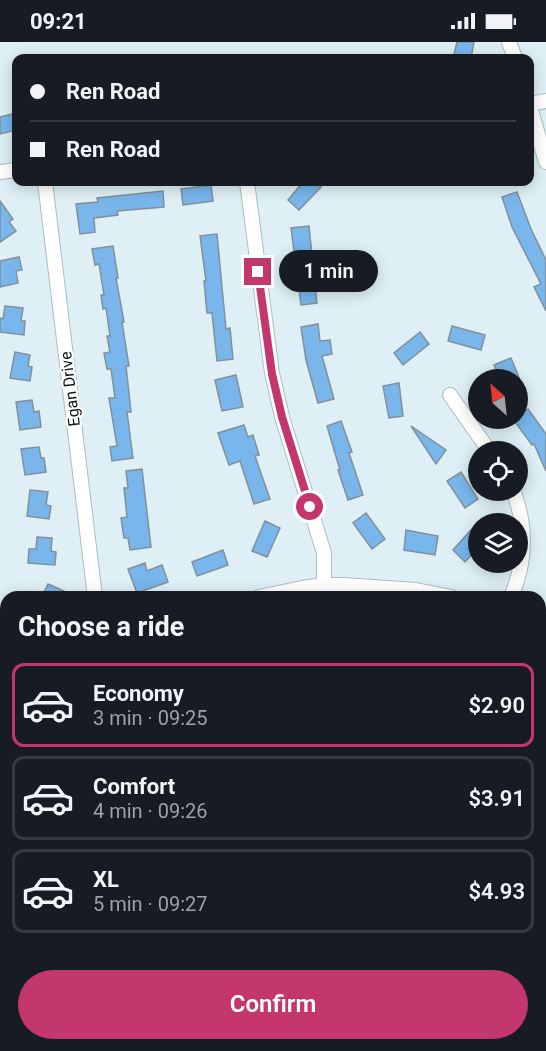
<!DOCTYPE html>
<html lang="en">
<head>
<meta charset="utf-8">
<style>
  :root { --surface:#171b24; --page:#242831; --text:#f1f3f6; --muted:#9ea1a6; --line:#363941; --accent:#c3376d }
  body { margin:0; font-family:Roboto,sans-serif; background:var(--page); color:var(--text); height:100vh; display:flex; flex-direction:column; font-size:22px; white-space:nowrap }
  * { box-sizing:border-box; margin:0 }
  p { font-size:20px; color:var(--muted) }
  .icon { flex:none; width:33px; height:33px; fill:none; stroke:currentColor; stroke-width:2; stroke-linecap:round; stroke-linejoin:round }
  .map { position:relative; flex:1; overflow:hidden }
  .drawer { position:absolute; left:0px; top:549px; width:546px; height:460px; display:flex; flex-direction:column; background:var(--surface); border-radius:18px 18px 0 0; box-shadow:0 3px 15px #0003 }
  .drawer>* { flex:none }
  .top-card { position:absolute; left:12px; top:12px; width:522px; height:132px; border-radius:12px; box-shadow:0 3px 15px #0003; display:grid; align-content:center; height:132px; padding:0 18px; background:var(--surface) }
  .needle { width:39px; rotate:333deg }
  .controls { position:absolute; left:468px; top:327px; display:grid; gap:12px }
  .controls a { display:grid; place-items:center; width:60px; height:60px; border-radius:50%; background:var(--surface); box-shadow:0 3px 15px #0003; font-size:30px }
  .end { position:absolute; width:27px; height:27px; margin:-14px; border:8px solid #c3376d; background:#fff; box-shadow:0 0 0 3px #fff }
  .from { border-radius:50% }
  .bubble { position:absolute; height:42px; border-radius:21px; background:var(--surface); box-shadow:0 3px 15px #0003; font-size:20px; font-weight:600; line-height:42px; text-align:center }
  .top-card b { display:flex; align-items:center; gap:21px; height:57px; font-size:22px }
  .top-card b+b { border-top:2px solid var(--line) }
  .top-card i { width:15px; height:15px; background:var(--text) }
  ul { padding:0; list-style:none }
  li { display:flex; align-items:center; gap:18px; height:84px; margin:0 12px 9px; padding:0 6px; border:3px solid var(--line); border-radius:12px }
  li div { flex:1 }
  li b { display:block; font-size:22px }
  li em { font-style:normal; font-weight:600 }
  li.selected { border-color:var(--accent) }
  li>.icon { width:54px; height:54px; stroke-width:1.5 }
  h2 { padding:0 18px; font-size:27px; line-height:72px }
  .button { display:flex; gap:12px; margin-top:auto; padding:12px 18px }
  .button a { flex:1; height:69px; border-radius:36px; background:var(--accent); color:#fff; font-size:24px; font-weight:600; line-height:69px; text-align:center }
  .status { display:flex; justify-content:space-between; align-items:center; height:42px; padding:0 30px; background:var(--surface); direction:ltr }
  .status svg { height:16px; fill:currentColor }
  .map>svg:first-child { display:block }
  .building { fill:#78b6ec; stroke:#838f99; stroke-width:1.5 }
  .lines { fill:none; stroke-linecap:round; stroke-linejoin:round }
  .minor-casing { stroke:#acbec3; stroke-width:16 }
  .major-casing { stroke:#cfd0d1; stroke-width:21 }
  .minor { stroke:#fff; stroke-width:14 }
  .major { stroke:#8ac4c0; stroke-width:18 }
  .route { stroke:#c3376d; stroke-width:8 }
  .labels { text-anchor:middle; dominant-baseline:central; stroke-width:4.5; stroke-linejoin:round; paint-order:stroke }
  .street-label { font-size:16px; fill:#0f1517; stroke:#fff }
</style>
</head>
<body>
<div class="status"><b>09:21</b><svg viewBox="0 0 49 12"><path d="M0 12V9h3v3zM5 12V6h3v6zM10 12V3h3v9zM15 12V0h3v12zM26 1h20v11H26zM47 4h2v5h-2z"/></svg></div>
<div class="map">
<svg width="546" height="1009" viewBox="0 0 546 1009">
  <rect width="100%" height="100%" fill="#def0f6"/>
  <g class="building">
    <polygon points="457,0 474,0 471,16 453,16"/>
    <polygon points="16,71 16,88 0,92 0,75"/>
    <polygon points="303,140 315,140 321,145 299,168 288,158"/>
    <polygon points="211,143 213,159 183,163 181,147"/>
    <polygon points="163,149 164,165 117,169 118,173 94,176 95,190 80,192 76,162 98,160 97,156"/>
    <polygon points="517,150 531,187 546,218 546,269 534,245 541,242 512,185 502,155"/>
    <polygon points="0,159 13,177 9,180 16,189 0,200"/>
    <polygon points="309,184 317,261 301,263 291,186"/>
    <polygon points="217,192 226,287 230,286 233,317 217,319 212,271 207,271 204,239 206,239 200,194"/>
    <polygon points="113,204 118,236 116,236 124,280 122,280 129,324 126,324 131,370 127,370 133,416 112,419 110,405 117,404 109,356 115,356 111,327 107,327 104,311 110,310 107,294 110,294 106,266 103,267 101,253 104,253 99,222 95,223 92,207"/>
    <polygon points="19,215 22,228 16,229 18,241 0,245 0,219"/>
    <polygon points="5,264 23,266 21,279 25,279 24,293 0,290 0,276 3,277"/>
    <polygon points="318,282 320,299 330,298 332,312 322,314 334,357 318,361 306,318 301,285"/>
    <polygon points="452,284 485,293 481,308 448,299"/>
    <polygon points="420,290 429,302 403,323 394,311"/>
    <polygon points="15,310 30,313 28,324 32,325 30,339 10,336"/>
    <polygon points="511,316 520,338 500,338 494,323"/>
    <polygon points="236,333 243,365 222,369 215,338"/>
    <polygon points="399,341 403,374 389,376 383,344"/>
    <polygon points="32,358 34,370 39,369 41,385 20,388 16,360"/>
    <polygon points="528,367 546,392 546,429 534,402 532,403 513,377 518,376 518,374"/>
    <polygon points="341,379 352,410 349,411 363,453 348,458 338,428 340,428 327,384"/>
    <polygon points="244,383 248,395 253,393 259,413 255,414 270,457 254,462 240,419 229,423 218,391"/>
    <polygon points="411,384 446,408 436,422"/>
    <polygon points="39,405 41,416 44,416 46,430 25,433 21,407"/>
    <polygon points="142,427 151,505 130,508 128,496 124,496 121,476 127,475 124,446 128,446 126,429"/>
    <polygon points="461,430 478,457 465,466 447,439"/>
    <polygon points="30,448 48,450 46,463 51,464 49,477 27,474"/>
    <polygon points="366,471 385,497 372,507 353,481"/>
    <polygon points="265,479 280,486 267,515 252,509"/>
    <polygon points="478,480 478,506 465,520 453,508"/>
    <polygon points="406,488 438,494 435,513 404,508"/>
    <polygon points="37,495 52,496 51,509 56,510 55,523 28,521 29,507 36,507"/>
    <polygon points="223,508 228,523 197,534 192,520"/>
    <polygon points="145,521 147,529 162,523 168,540 137,551 128,527"/>
    <polygon points="48,542 77,555 42,555"/>
  </g>
  <g class="lines">
    <defs>
      <g id="minor">
        <polyline points="509,0 515,16"/>
        <polyline points="530,62 546,59"/>
        <polyline points="530,65 546,120"/>
        <polyline points="0,130 16,128"/>
        <polyline points="45,140 95,555"/>
        <polyline points="247,140 272,331 282,375 324,511 324,543"/>
        <polyline points="450,353 490,410"/>
        <polyline points="259,555 302,546 324,543 344,543 416,548 452,555"/>
        <path d="M511,555C526,520 527,484 513,448"/>
        <polyline points="540,585 546,588"/>
        <polyline points="0,635 6,633"/>
        <polyline points="540,709 546,700"/>
        <polyline points="0,894 6,894"/>
        <polyline points="0,977 6,977"/>
        <polyline points="540,984 546,985"/>
        <polyline points="217,1009 217,1004"/>
      </g>
      <g id="major">
        <polyline points="0,1002 6,1002"/>
        <polyline points="54,1004 86,1004"/>
        <polyline points="355,1004 546,1006"/>
      </g>
    </defs>
    <use href="#minor" class="minor-casing"/>
    <use href="#major" class="major-casing"/>
    <use href="#minor" class="minor"/>
    <use href="#major" class="major"/>
  </g>
  <g class="lines">
    <polyline class="route" points="258,230 272,332 282,375 310,465"/>
  </g>
  <g class="labels">
    <g class="street-label">
      <text transform="translate(70 347) rotate(-97)">Egan Drive</text>
    </g>
  </g>
</svg>
<div class="controls">
<a><svg class="needle" viewBox="-14 -14 28 28"><path d="M0-13l5 13h-10z" fill="#e53935"/><path d="M0 13l5-13h-10z" fill="#9ea1a6"/></svg></a>
<a><svg class="icon" aria-label="locate" viewBox="0 0 24 24"><circle cx="12" cy="12" r="6"/><path d="M12 2v4M12 18v4M2 12h4M18 12h4"/></svg></a>
<a><svg class="icon" aria-label="layers" viewBox="0 0 24 24"><path d="M12 4l9 5-9 5-9-5zM3 14l9 5 9-5"/></svg></a>
</div>
<i class="end from" style="left:310px;top:465px"></i>
<i class="end" style="left:258px;top:230px"></i>
<div class="bubble" style="left:279px;top:208px;width:99px">1 min</div>
<div class="top-card">
<b><i class="from"></i>Ren Road</b>
<b><i></i>Ren Road</b>
</div>
<section class="drawer">
<h2>Choose a ride</h2>
<ul>
<li class="selected"><svg class="icon" aria-label="car" viewBox="0 0 24 24"><path d="M5 17H2v-5l4-1 3-4h7l3 4 3 1v5h-3M9 17h6M6 11h13"/><circle cx="7" cy="17" r="2"/><circle cx="17" cy="17" r="2"/></svg><div><b>Economy</b><p>3 min · 09:25</p></div><em>$2.90</em></li>
<li><svg class="icon" aria-label="car" viewBox="0 0 24 24"><path d="M5 17H2v-5l4-1 3-4h7l3 4 3 1v5h-3M9 17h6M6 11h13"/><circle cx="7" cy="17" r="2"/><circle cx="17" cy="17" r="2"/></svg><div><b>Comfort</b><p>4 min · 09:26</p></div><em>$3.91</em></li>
<li><svg class="icon" aria-label="car" viewBox="0 0 24 24"><path d="M5 17H2v-5l4-1 3-4h7l3 4 3 1v5h-3M9 17h6M6 11h13"/><circle cx="7" cy="17" r="2"/><circle cx="17" cy="17" r="2"/></svg><div><b>XL</b><p>5 min · 09:27</p></div><em>$4.93</em></li>
</ul>
<div class="button"><a>Confirm</a></div>
</section>
</div>
</body>
</html>
